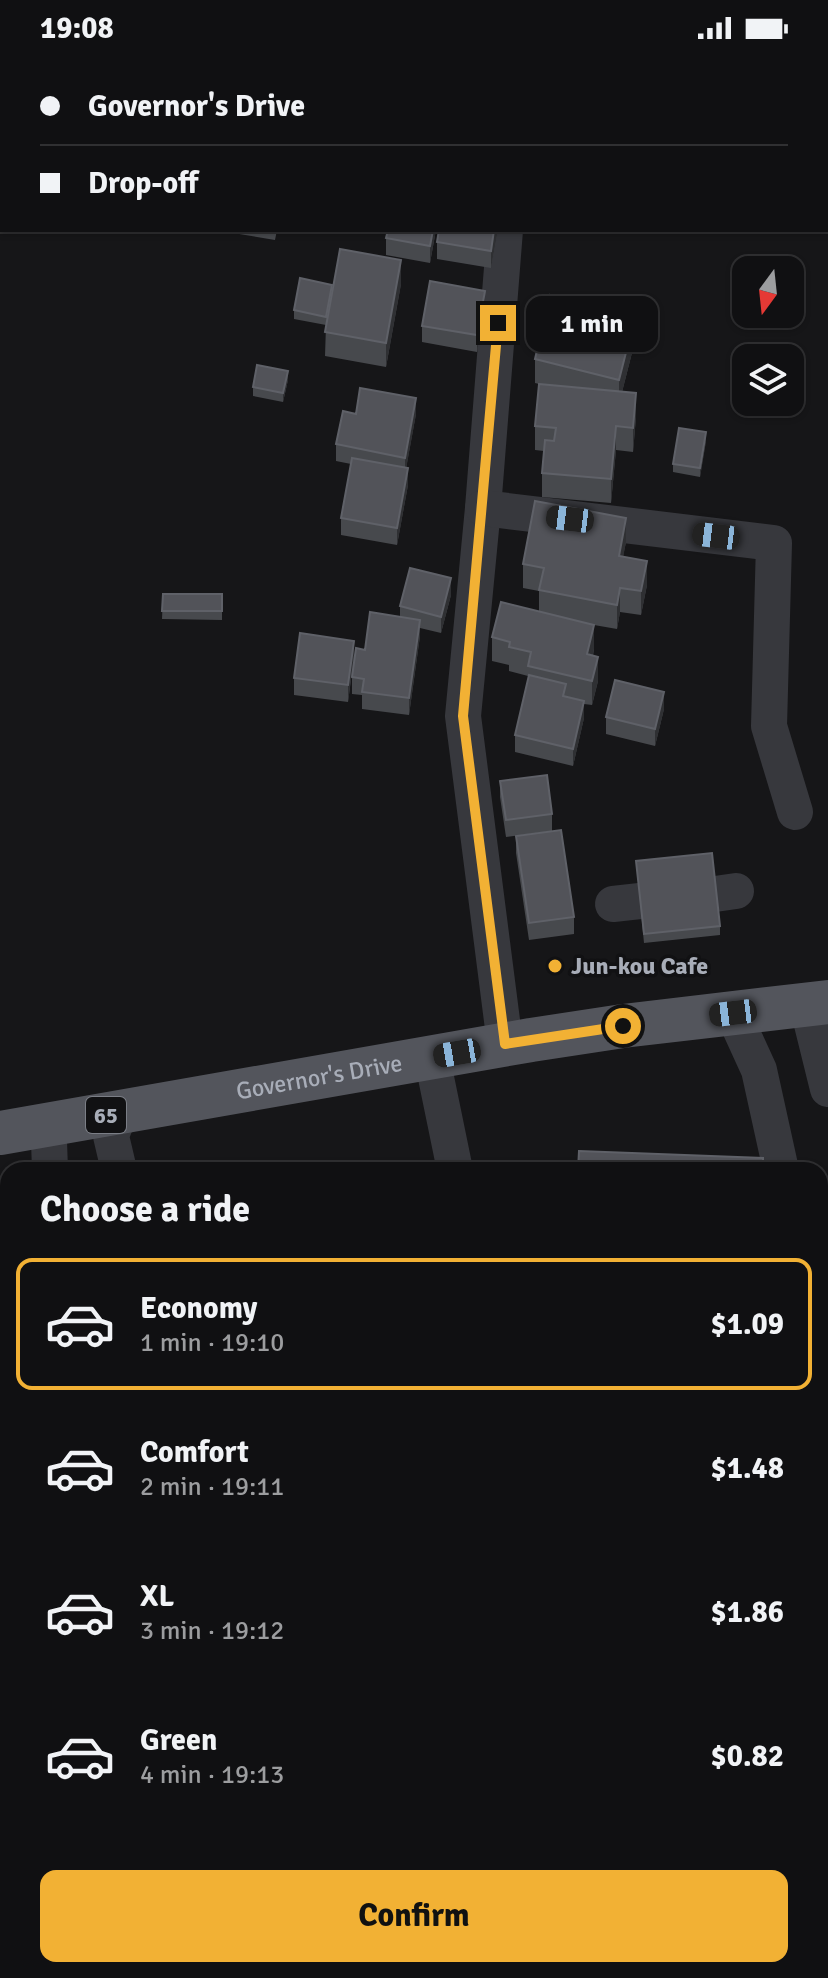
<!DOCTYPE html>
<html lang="en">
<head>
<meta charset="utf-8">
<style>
  :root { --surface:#101012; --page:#19191b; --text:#f1f3f6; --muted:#9c9d9f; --line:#303032; --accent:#f2b134 }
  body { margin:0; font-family:Signika,sans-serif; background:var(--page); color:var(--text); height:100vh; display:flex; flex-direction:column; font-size:30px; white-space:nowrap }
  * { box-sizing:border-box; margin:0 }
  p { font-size:26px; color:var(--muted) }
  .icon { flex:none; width:44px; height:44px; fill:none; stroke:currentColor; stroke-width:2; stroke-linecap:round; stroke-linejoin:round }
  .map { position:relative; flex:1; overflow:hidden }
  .panel { position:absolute; left:0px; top:1106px; width:828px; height:816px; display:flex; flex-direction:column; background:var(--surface); border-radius:24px 24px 0 0; box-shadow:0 2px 6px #0004,0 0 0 2px var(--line) }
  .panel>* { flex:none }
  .hud { position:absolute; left:0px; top:0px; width:828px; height:176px; box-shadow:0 2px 6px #0004,0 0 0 2px var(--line); display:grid; align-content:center; height:176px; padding:0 40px; background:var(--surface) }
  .needle { width:52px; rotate:195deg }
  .controls { position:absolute; left:732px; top:200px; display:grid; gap:16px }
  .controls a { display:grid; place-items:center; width:72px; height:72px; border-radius:16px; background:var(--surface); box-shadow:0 2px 6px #0004,0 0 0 2px var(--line); font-size:40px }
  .end { position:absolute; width:36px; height:36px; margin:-18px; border:10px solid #f2b134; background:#111; box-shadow:0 0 0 4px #111 }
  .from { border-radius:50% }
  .bubble { position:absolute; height:56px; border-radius:16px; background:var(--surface); box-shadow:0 2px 6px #0004,0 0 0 2px var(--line); font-size:26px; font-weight:800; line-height:56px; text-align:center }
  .car { position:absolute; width:24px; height:48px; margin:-24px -12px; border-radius:10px; box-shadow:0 0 6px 2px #0007; background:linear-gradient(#222 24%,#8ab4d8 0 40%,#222 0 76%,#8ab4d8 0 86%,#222 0) }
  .hud b { display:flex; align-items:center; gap:28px; height:76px; font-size:30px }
  .hud b+b { border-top:2px solid var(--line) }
  .hud i { width:20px; height:20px; background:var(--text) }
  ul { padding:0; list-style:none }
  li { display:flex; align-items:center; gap:24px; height:132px; margin:0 16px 12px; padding:0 24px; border:4px solid transparent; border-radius:16px }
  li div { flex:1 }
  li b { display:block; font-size:30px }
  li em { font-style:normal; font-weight:800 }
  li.on { border-color:var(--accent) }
  li>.icon { width:72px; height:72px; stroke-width:1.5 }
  h2 { padding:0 40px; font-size:36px; line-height:96px }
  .action { display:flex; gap:16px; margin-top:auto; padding:16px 40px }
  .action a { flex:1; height:92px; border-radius:16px; background:var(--accent); color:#111; font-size:32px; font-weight:800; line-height:92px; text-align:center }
  .status { display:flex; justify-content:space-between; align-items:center; height:56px; padding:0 40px; background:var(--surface); direction:ltr }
  .status svg { height:22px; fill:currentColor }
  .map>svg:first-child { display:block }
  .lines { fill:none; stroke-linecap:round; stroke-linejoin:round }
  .minor { stroke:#37383d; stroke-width:36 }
  .major { stroke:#53555c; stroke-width:44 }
  .wall { fill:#47494d }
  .shaded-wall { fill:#2f3033 }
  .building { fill:#525359; stroke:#5f6168; stroke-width:2 }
  .route { stroke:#f2b134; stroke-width:10 }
  .poi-dot { fill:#f2b134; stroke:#111113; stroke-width:3 }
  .labels { text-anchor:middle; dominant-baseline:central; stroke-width:7; stroke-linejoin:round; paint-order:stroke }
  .shield { fill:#111113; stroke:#7b7e86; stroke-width:2 }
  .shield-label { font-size:22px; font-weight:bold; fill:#a8adb8 }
  .poi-label { font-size:24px; font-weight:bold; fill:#a8adb8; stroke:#111113; text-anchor:start }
  .street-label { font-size:24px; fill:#a8adb8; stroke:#111113 }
</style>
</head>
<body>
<div class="status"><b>19:08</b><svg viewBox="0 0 49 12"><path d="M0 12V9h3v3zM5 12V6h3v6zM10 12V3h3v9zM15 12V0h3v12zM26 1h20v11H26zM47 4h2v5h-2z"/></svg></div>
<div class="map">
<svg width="828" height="1922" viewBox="0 0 828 1922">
  <rect width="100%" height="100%" fill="#161618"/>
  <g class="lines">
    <g class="minor">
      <polyline points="519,2 519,0"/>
      <polyline points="505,174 483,452 463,660 505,988"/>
      <polyline points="483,452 774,487 769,670 795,756"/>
      <polyline points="715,838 736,835"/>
      <polyline points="613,848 640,845"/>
      <polyline points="807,948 828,1033"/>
      <polyline points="733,957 759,1014 781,1114"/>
      <polyline points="432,1002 455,1114"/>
      <polyline points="40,1070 49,1085 50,1114"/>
      <polyline points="119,1114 111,1080 117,1064 137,1053"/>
      <polyline points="522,1922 523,1914"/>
    </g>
    <path class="major" id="s1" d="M0,1077L531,984L623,970L828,946"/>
  </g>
  <g class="wall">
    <polygon points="321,0 361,0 405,2 321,2"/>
    <polygon points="227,174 277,174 275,184 227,176"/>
    <polygon points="436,174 430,207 386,199 386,182"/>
    <polygon points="439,174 498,174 491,212 437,203 437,186"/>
    <polygon points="401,228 386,311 325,300 326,269 294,263 294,254 332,235"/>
    <polygon points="485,252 477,296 422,286 422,270"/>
    <polygon points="635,285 622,336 636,361 633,396 616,394 611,447 542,441 542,417 544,395 535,394 535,370 539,328 535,327 535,303"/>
    <polygon points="288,324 283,346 253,340 253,331"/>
    <polygon points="356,358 416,358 406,412 408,429 397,489 341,479 341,462 351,408 336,405 336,388"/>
    <polygon points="706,385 700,421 673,416 673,408"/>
    <polygon points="626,486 623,500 647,529 641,559 620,556 617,573 594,569 594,593 593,600 598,625 592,649 584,648 584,662 573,710 515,696 515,679 528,625 528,620 509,615 509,609 492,605 492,581 539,555 539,535 523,532 523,508"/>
    <polygon points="163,538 222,538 222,564 162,563"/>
    <polygon points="451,539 441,577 420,572 420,580 409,659 362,653 362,639 352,638 352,621 365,594 400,561 400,550"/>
    <polygon points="354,601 348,646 294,639 294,622"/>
    <polygon points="664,653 655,690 606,678 606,661"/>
    <polygon points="500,725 552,758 552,775 506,781 500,741"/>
    <polygon points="516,780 574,861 574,878 529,884 516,797"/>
    <polygon points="636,805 720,870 720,879 644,887"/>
  </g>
  <g class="shaded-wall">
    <polygon points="433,174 436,174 430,207 430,190"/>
    <polygon points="494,174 498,174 491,212 491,195"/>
    <polygon points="401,204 401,228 386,311 386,287"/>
    <polygon points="485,235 485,252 477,296 477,279"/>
    <polygon points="635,261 635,285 619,348 619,324"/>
    <polygon points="288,315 288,324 283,346 283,337"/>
    <polygon points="636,337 636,361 633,396 633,372"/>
    <polygon points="416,342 416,358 405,419 405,402"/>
    <polygon points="616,370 616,394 611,447 611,423"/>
    <polygon points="706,376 706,385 700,421 700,412"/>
    <polygon points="408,412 408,429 397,489 397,472"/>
    <polygon points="626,462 626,486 619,524 619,500"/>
    <polygon points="647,505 647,529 641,559 641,535"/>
    <polygon points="451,522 451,539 441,577 441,561"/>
    <polygon points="620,532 620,556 617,573 617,549"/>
    <polygon points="420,564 420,580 409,659 409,642"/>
    <polygon points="594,569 594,593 587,622 587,598"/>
    <polygon points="354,585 354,601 348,646 348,629"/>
    <polygon points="598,601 598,625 592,649 592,625"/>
    <polygon points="664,636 664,653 655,690 655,673"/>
    <polygon points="584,645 584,662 573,710 573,693"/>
  </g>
  <g class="building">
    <polygon points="332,0 405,2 332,2"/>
    <rect x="416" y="0" width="52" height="2"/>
    <rect x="577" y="0" width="83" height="2"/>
    <polygon points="388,174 433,174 430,190 386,182"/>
    <polygon points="439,174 494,174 491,195 437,186"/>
    <polygon points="340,193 401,204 386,287 325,276"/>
    <polygon points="300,222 332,229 326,261 294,254"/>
    <polygon points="430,225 485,235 477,279 422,270"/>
    <polygon points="550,239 635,261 619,324 535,303"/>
    <polygon points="257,309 288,315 283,337 253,331"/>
    <polygon points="539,328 636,337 633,372 616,370 611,423 542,417 545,384 554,385 556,372 535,370"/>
    <polygon points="360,332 416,342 405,402 336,388 343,355 356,358"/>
    <polygon points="679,372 706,376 700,412 673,408"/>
    <polygon points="352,402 408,412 397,472 341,462"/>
    <polygon points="535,445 626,462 619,500 647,505 641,535 620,532 617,549 539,534 544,512 523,508"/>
    <polygon points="410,512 451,522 441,561 400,550"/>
    <polygon points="163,538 222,538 222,555 162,555"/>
    <polygon points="501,546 594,569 587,598 598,601 592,625 528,610 531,596 509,591 510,586 492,581"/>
    <polygon points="370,556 420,564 409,642 362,636 364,623 352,621 356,592 365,594"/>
    <polygon points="300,577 354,585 348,629 294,622"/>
    <polygon points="529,619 566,628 563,640 584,645 573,693 515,679"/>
    <polygon points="615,624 664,636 655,673 606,661"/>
    <polygon points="547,719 552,758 506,764 500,725"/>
    <polygon points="561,774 574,861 529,867 516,780"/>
    <polygon points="712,797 720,870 644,878 636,805"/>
    <polygon points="579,1095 763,1102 763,1114 578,1114"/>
    <polygon points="371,1914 451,1914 450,1922 370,1922"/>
  </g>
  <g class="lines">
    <polyline class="route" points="498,267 463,660 505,988 623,970"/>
  </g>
  <circle class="poi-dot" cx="555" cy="910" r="8"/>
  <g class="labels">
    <rect class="shield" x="86" y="1041" width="40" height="36" rx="6"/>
    <g class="shield-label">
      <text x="106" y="1059">65</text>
    </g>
    <g class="poi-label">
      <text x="571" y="910">Jun-kou Cafe</text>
    </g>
    <g class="street-label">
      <text stroke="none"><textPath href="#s1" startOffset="324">Governor's Drive</textPath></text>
    </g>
  </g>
</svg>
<div class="controls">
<a><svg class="needle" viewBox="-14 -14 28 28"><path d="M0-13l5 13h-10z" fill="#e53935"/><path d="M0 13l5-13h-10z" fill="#9c9d9f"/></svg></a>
<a><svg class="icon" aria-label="layers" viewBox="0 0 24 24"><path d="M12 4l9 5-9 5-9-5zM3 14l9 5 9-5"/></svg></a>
</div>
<i class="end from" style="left:623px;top:970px"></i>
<i class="end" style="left:498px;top:267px"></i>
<div class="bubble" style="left:526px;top:240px;width:132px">1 min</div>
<i class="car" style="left:570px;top:463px;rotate:277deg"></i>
<i class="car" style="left:716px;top:480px;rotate:277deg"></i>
<i class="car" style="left:733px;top:957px;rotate:263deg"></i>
<i class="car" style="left:457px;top:997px;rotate:260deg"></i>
<div class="hud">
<b><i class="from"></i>Governor's Drive</b>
<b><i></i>Drop-off</b>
</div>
<section class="panel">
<h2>Choose a ride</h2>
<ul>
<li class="on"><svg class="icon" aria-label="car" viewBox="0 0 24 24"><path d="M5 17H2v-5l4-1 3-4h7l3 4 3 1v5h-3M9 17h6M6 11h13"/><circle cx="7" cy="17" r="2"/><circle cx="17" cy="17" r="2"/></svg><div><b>Economy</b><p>1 min · 19:10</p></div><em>$1.09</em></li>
<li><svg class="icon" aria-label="car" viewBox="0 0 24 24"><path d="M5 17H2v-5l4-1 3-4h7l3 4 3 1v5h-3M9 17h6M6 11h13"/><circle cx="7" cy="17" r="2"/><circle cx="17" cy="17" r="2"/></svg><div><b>Comfort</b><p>2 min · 19:11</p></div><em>$1.48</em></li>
<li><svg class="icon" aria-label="car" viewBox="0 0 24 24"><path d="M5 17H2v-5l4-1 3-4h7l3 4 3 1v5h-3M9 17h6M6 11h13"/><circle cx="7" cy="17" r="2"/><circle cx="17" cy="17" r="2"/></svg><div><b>XL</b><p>3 min · 19:12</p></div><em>$1.86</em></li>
<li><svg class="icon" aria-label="car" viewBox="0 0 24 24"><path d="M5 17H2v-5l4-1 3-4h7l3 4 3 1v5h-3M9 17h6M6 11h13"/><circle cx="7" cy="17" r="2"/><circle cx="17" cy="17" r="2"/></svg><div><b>Green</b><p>4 min · 19:13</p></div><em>$0.82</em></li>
</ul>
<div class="action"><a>Confirm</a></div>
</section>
</div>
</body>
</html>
